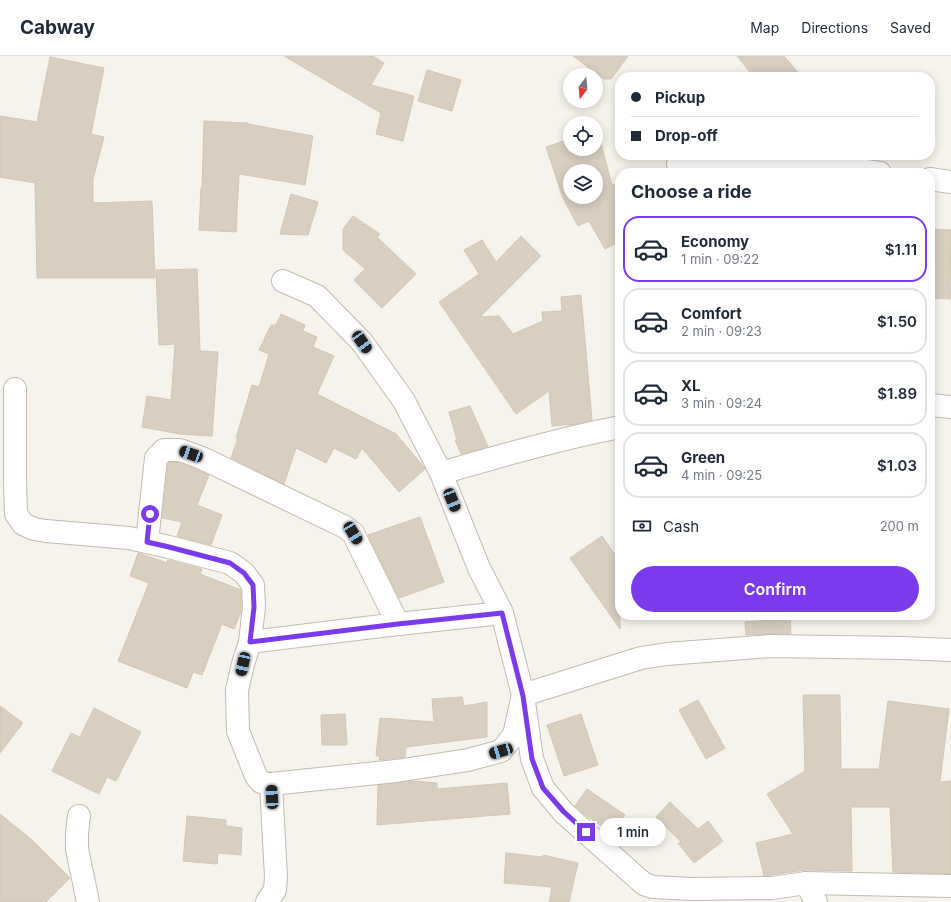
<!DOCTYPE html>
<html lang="en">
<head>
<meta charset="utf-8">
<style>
  :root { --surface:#fff; --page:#f2f2f3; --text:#1f2937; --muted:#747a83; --line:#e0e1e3; --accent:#7c3aed }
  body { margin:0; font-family:Inter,sans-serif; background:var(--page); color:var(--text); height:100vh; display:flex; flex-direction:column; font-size:15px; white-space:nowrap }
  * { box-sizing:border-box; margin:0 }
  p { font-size:13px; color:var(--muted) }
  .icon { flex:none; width:22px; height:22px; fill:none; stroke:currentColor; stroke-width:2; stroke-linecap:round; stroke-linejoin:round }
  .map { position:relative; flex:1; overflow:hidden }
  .details { position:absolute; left:615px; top:112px; width:320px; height:452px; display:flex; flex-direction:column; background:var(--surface); border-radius:16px; box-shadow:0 2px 10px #0003 }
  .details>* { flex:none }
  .top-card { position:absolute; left:615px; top:16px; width:320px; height:88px; border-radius:16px; box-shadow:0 2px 10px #0003; display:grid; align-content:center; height:88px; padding:0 16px; background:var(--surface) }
  .needle { width:26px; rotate:196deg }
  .buttons { position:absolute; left:563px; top:12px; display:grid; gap:8px }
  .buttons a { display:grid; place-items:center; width:40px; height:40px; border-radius:50%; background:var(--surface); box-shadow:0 2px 10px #0003; font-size:20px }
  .end { position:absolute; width:18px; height:18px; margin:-9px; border:5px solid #7c3aed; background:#fff; box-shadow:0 0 0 2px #fff }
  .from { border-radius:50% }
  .bubble { position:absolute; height:28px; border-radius:14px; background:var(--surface); box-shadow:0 2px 10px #0003; font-size:13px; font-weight:600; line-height:28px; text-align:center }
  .car { position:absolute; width:12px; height:24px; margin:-12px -6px; border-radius:5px; box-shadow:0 0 3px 1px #0007; background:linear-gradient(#222 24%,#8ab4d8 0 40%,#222 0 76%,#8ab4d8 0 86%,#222 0) }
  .top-card b { display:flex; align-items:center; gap:14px; height:38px; font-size:15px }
  .top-card b+b { border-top:1px solid var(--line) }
  .top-card i { width:10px; height:10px; background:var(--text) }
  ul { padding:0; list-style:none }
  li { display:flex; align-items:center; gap:12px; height:66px; margin:0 8px 6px; padding:0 8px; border:2px solid var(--line); border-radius:16px }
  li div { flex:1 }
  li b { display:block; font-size:15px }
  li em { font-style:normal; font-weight:600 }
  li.selected { border-color:var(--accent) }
  li>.icon { width:36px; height:36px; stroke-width:1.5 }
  h2 { padding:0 16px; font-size:18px; line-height:48px }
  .pay { display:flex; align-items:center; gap:10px; height:44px; padding:0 16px; font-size:15px }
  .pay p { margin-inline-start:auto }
  .action { display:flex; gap:8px; margin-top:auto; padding:8px 16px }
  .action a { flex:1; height:46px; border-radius:24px; background:var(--accent); color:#fff; font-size:16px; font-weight:600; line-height:46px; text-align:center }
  header { display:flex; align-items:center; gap:24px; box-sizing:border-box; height:56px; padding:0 20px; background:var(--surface); border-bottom:1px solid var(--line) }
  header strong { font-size:19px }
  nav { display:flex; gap:22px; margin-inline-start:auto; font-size:14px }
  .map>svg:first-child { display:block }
  .building { fill:#d8cfc1; stroke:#d3c7b4; fill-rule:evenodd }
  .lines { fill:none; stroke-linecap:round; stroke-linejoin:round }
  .minor-casing { stroke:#c2bbae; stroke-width:24 }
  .minor { stroke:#fff; stroke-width:22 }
  .route { stroke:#7c3aed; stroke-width:5 }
</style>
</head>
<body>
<header>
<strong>Cabway</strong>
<nav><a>Map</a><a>Directions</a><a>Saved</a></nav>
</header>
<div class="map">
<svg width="951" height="846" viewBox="0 0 951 846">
  <rect width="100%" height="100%" fill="#f6f3ec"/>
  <g class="building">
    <polygon points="284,0 373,0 384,7 371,29 414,40 403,85 376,78 381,57"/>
    <polygon points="573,0 628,0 611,23 604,23"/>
    <polygon points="737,0 784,0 802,21 754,21"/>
    <polygon points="50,1 104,12 91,78 104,81 93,123 93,147 152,145 155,222 37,222 35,127 0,121 0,60 37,66"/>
    <polygon points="427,14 461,24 452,55 418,45"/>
    <polygon points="204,65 248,67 248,68 313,80 305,129 239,118 236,176 199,174 201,132 202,132"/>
    <path d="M596,69L612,129L614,128L620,141V185L605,193L589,165L578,170L563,142L546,91L569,83L567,77L570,76V93H596ZM570,115H596V141H570Z"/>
    <polygon points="291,138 318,146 308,179 280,178"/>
    <polygon points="353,160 380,178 377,181 416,218 382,252 354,224 365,213 343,194 343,173"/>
    <polygon points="930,173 951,174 950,243 930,242"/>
    <polygon points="521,180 541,200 480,261 499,260 513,278 543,265 542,256 562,255 561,241 581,239 592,364 576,368 552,370 549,335 516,358 439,246 479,218 464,194 482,184 496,206"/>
    <polygon points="197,213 200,295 218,296 212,380 180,378 142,371 147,340 171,344 175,288 159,289 156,214"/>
    <polygon points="281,258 305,269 303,275 317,281 313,291 334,300 317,338 396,378 423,410 425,413 399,436 362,392 356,403 334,392 326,407 296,392 284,428 231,402 238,382 236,382 252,329 259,331 269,298 259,294 271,269 276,269"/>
    <polygon points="470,350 488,391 461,398 455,384 457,384 449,356"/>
    <polygon points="169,406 178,406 209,419 197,449 222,459 211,489 177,480 182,466 162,462 168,408"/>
    <polygon points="420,461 444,526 399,542 368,479"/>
    <polygon points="602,480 620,506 620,573 570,502"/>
    <polygon points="138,497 167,507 168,504 202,513 200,518 241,534 241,556 234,573 222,568 202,619 193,616 187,632 118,605 149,527 130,520"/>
    <polygon points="790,563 791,578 769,578 746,579 745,566"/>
    <polygon points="803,639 840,639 841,713 879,713 888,645 949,653 940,726 951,725 951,818 893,816 890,751 851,751 852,815 806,814 764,820 756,787 793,778 767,738 805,715"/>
    <polygon points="462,641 464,650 487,646 487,681 406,691 405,701 379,704 380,700 376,700 380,662 434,666 432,643"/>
    <polygon points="698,644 725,692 706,703 679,654"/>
    <polygon points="0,650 23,667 0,697"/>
    <polygon points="94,652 141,676 116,725 107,721 99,738 52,715 71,677 80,681"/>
    <polygon points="345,658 347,689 322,689 321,659"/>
    <polygon points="581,658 598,709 564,720 547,669"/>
    <polygon points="412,725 437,727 437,733 507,727 510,758 377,769 378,729"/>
    <polygon points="587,733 625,759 612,777 584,758 575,750"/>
    <polygon points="670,746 698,773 708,765 723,785 694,807 678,787 681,786 656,761"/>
    <polygon points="0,758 32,784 70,822 46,846 0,846"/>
    <polygon points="187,760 226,764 226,770 242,772 241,799 218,797 217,808 183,805"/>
    <polygon points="506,797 543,801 543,799 578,807 569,846 549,846 552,831 504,827"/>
  </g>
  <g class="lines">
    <defs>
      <g id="minor">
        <polyline points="678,108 730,106 815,108 880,117"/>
        <polyline points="930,123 951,126"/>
        <polyline points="283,225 317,240 362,286 404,345 441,417 479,512 502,557 523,639 532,703 543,732 564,757 644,828 653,831 692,833 772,832 806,827 951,830"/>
        <polyline points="15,333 15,425 16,458 23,468 34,473 46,475 129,482 169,491 230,507 244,517 253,529 254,551 250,586 243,608 237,634 238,675 256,720 261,726 271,728 396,715 468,704 501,695 514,679 523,639 641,602 667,598 770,590 902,592 951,594"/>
        <polyline points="930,349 951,351"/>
        <path d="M441,417C500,400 559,383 620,371"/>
        <polyline points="147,486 156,402 164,394 180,394 202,402 345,471 353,477 398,568"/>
        <polyline points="250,586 398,568 502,557"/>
        <polyline points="79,760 77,777 77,793 88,846"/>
        <polyline points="806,827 816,846"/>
        <polyline points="267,846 275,834 276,821 271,728"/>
      </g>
    </defs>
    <use href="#minor" class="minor-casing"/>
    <use href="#minor" class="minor"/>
  </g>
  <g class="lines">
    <polyline class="route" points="150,458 147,486 169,491 230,507 244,517 253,529 254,551 250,586 398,568 502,557 523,640 532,703 543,732 564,756 586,776"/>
  </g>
</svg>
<div class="buttons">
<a><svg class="needle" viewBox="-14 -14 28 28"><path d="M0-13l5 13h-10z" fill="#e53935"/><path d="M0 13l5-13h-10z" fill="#747a83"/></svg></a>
<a><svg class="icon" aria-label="locate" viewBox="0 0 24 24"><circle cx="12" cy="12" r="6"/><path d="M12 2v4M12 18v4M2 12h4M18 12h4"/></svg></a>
<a><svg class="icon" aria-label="layers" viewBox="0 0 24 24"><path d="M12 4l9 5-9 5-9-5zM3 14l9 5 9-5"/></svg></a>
</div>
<i class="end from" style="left:150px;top:458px"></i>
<i class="end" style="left:586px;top:776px"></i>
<div class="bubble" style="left:600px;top:762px;width:66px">1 min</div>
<i class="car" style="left:362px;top:286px;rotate:145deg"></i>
<i class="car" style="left:191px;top:398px;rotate:290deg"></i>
<i class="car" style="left:452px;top:444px;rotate:158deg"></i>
<i class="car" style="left:353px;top:477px;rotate:149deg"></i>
<i class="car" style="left:243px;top:608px;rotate:192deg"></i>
<i class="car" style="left:501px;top:695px;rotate:254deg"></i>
<i class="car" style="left:272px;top:741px;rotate:357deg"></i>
<div class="top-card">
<b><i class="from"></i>Pickup</b>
<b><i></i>Drop-off</b>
</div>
<section class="details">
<h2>Choose a ride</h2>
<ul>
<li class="selected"><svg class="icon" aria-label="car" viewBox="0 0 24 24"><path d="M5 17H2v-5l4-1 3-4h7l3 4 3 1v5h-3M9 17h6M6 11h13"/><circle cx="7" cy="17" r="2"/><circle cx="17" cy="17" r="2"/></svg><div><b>Economy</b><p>1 min · 09:22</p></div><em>$1.11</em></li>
<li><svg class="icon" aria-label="car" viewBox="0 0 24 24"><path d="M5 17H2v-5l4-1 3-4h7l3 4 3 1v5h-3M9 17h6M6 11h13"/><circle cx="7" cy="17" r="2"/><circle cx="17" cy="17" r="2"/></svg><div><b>Comfort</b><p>2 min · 09:23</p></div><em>$1.50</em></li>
<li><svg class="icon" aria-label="car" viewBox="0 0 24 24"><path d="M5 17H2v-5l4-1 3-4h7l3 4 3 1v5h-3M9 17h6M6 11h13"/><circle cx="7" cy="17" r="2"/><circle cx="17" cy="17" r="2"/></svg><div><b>XL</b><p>3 min · 09:24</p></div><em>$1.89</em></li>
<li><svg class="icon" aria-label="car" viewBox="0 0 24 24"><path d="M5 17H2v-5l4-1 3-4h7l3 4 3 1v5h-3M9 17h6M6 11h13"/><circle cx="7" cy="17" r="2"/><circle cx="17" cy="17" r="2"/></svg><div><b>Green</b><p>4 min · 09:25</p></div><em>$1.03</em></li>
</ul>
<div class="pay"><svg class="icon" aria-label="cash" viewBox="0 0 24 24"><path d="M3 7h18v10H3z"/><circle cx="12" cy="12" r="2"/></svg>Cash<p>200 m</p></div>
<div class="action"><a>Confirm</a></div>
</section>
</div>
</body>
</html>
